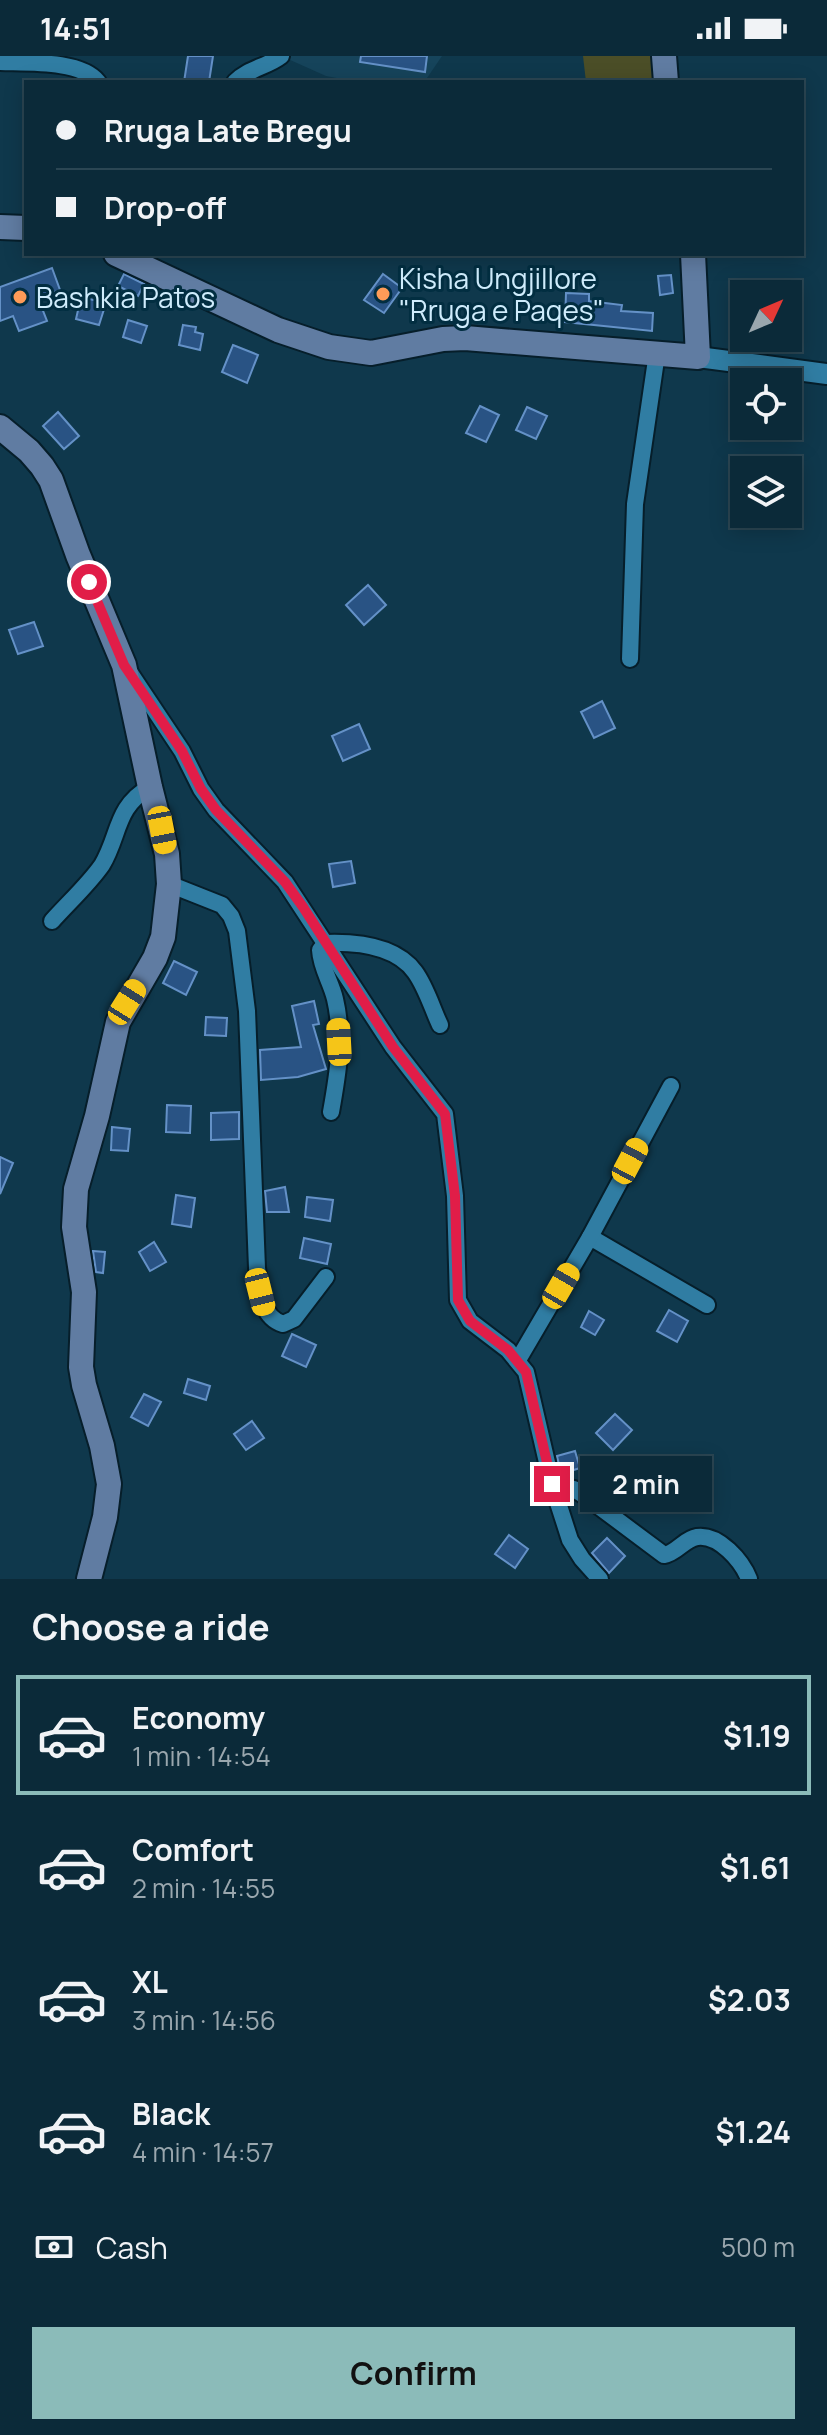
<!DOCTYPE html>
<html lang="en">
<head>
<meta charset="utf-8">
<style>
  :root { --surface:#0b2a39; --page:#143241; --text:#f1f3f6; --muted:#9aa7ae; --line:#2b4653; --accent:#8bbbb9 }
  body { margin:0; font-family:Manrope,sans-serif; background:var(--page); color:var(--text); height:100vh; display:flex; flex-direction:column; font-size:30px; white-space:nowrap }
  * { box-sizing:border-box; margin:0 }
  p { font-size:26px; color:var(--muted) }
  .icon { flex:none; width:44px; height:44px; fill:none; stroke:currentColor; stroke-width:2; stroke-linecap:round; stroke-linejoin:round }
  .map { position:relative; height:1523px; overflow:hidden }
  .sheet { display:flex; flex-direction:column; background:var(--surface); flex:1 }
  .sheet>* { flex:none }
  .banner { position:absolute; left:24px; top:24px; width:780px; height:176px; border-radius:0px; box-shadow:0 4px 20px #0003,0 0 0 2px var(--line); display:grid; align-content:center; height:176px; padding:0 32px; background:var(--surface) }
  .needle { width:52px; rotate:46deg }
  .tools { position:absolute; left:730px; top:224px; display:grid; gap:16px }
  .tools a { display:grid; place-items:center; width:72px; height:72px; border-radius:0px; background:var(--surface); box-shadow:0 4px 20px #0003,0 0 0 2px var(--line); font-size:40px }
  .end { position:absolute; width:36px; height:36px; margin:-18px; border:10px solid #e11d48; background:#fff; box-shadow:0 0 0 4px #fff }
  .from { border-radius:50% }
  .bubble { position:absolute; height:56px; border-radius:0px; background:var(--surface); box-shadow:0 4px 20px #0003,0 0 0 2px var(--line); font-size:26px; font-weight:700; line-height:56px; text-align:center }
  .car { position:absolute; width:24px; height:48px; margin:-24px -12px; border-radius:10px; box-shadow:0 0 6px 2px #0007; background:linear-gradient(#f5c518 24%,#345 0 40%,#f5c518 0 76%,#345 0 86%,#f5c518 0) }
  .banner b { display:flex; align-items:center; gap:28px; height:76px; font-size:30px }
  .banner b+b { border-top:2px solid var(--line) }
  .banner i { width:20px; height:20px; background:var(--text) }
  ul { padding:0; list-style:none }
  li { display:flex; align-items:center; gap:24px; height:120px; margin:0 16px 12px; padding:0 16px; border:4px solid transparent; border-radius:0px }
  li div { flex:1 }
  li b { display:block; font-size:30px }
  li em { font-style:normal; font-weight:700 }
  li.active { border-color:var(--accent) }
  li>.icon { width:72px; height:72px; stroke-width:1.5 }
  h2 { padding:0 32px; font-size:36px; line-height:96px }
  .pay { display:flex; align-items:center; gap:20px; height:88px; padding:0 32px; font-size:30px }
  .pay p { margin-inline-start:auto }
  .action { display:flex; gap:16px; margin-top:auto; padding:16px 32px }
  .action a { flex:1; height:92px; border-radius:0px; background:var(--accent); color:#111; font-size:32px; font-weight:700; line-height:92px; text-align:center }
  .status { display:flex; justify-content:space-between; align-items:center; height:56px; padding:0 40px; background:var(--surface); direction:ltr }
  .status svg { height:22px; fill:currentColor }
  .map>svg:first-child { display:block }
  .built { fill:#16445b }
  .green { fill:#4b4e27 }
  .building { fill:#295384; stroke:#6491c7; stroke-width:2 }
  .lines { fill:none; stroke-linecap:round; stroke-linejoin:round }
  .minor-casing { stroke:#061e2a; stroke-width:20 }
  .tertiary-casing { stroke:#061e2a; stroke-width:24 }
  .secondary-casing { stroke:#061e2a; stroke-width:28 }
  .minor { stroke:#307da3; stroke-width:16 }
  .tertiary { stroke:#307da3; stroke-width:20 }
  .secondary { stroke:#607ca2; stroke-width:24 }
  .route { stroke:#e11d48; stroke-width:10 }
  .poi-dot { fill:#fe9b58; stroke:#022e41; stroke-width:3 }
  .labels { text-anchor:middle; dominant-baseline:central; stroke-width:6; stroke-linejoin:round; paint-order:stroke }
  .poi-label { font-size:28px; fill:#cfecfc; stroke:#022e41; text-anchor:start }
</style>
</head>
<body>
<div class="status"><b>14:51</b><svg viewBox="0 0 49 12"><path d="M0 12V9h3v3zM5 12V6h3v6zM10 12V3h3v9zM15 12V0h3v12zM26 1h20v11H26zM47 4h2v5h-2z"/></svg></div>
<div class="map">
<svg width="827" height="1523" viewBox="0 0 827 1523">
  <rect width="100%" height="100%" fill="#0f384c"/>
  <polygon class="built" points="291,0 442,0 427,22 417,26 358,26 326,20 288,3"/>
  <polygon class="green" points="583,0 651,0 654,26 586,26"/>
  <g class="building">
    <polygon points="188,0 213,0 209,26 184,26"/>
    <polygon points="361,0 427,0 425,16 360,6"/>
    <polygon points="52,212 60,234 38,242 47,265 19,275 13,260 0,265 0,231"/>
    <polygon points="124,218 144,228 138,240 118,230"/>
    <polygon points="383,218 402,232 384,257 364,244"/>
    <polygon points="671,219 673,237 660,239 658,220"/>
    <polygon points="566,237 589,238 589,245 622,249 621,255 653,257 652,275 565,266"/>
    <polygon points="81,241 106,247 99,269 76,263"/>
    <polygon points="128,264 147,270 141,287 123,281"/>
    <polygon points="183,269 196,271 195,276 203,278 200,294 179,289"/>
    <polygon points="233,289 258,299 247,327 222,316"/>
    <polygon points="480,350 499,359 486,386 466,377"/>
    <polygon points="527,351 547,360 536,383 516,374"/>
    <polygon points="58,356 79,380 64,393 43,370"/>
    <polygon points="368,529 386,549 364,569 346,549"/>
    <polygon points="34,566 43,590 18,598 9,574"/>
    <polygon points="602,645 615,672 594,682 581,656"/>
    <polygon points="359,668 370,693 343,705 332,680"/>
    <polygon points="351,805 355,827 333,831 329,808"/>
    <polygon points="174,905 197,916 186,939 163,927"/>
    <polygon points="314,945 319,968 313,969 326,1013 298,1021 261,1024 260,994 301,991 292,950"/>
    <polygon points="206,961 227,962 226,980 205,979"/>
    <polygon points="167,1049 191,1050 190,1077 166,1076"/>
    <polygon points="239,1056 239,1083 211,1084 211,1057"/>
    <polygon points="112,1071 130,1073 128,1095 111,1094"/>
    <polygon points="0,1101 13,1107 0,1138"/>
    <polygon points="285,1131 289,1156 267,1156 265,1135"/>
    <polygon points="176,1139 195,1142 191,1171 172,1168"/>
    <polygon points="307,1141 333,1144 330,1165 305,1161"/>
    <polygon points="304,1182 331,1188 327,1208 300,1202"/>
    <polygon points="154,1186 166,1206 150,1215 139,1196"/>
    <polygon points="93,1195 105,1196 103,1217 96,1216"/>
    <polygon points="669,1254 688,1265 677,1286 657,1275"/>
    <polygon points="589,1255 604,1264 595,1279 581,1271"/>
    <polygon points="292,1278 316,1289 306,1311 282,1300"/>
    <polygon points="188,1323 210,1330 206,1344 184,1337"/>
    <polygon points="144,1338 161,1346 148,1370 131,1361"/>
    <polygon points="615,1358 632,1374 613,1394 596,1377"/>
    <polygon points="252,1365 264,1382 246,1394 234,1378"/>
    <polygon points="575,1395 580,1412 561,1418 557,1400"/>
    <polygon points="509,1479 528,1493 515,1512 495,1498"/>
    <polygon points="607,1482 625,1500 609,1517 592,1497"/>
  </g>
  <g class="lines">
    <defs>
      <g id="minor">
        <path d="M0,6C27,7 81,4 98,26"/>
        <path d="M235,26C249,12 267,11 281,0"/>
        <polyline points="630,603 635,448 657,297"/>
        <polyline points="130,617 182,695 201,733 216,754 285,826 393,991 445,1058 455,1140 458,1244 470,1265 508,1294 526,1316 552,1428 570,1484 582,1503 600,1523"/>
        <path d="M169,828L222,849L231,860L237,875L247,955L257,1212C260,1233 260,1261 283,1268L294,1263L326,1221"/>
        <path d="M52,865C68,847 88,829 102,809C120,779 115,751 150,731"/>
        <path d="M331,1056C338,1017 344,982 335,943C331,926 321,912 320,894L326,887C356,886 396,890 415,916C426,931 432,952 440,969"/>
        <polyline points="590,1181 707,1249"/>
        <polyline points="518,1304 590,1181 671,1030"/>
        <path d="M552,1428L574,1433L585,1440L664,1499C677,1497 684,1483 697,1481C719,1478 742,1505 749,1523"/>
      </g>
      <polyline id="tertiary" points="698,301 827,318"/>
      <g id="secondary">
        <polyline points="664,0 666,26"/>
        <polyline points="0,171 26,172"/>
        <polyline points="116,198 278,274 329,291 371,297 443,283 465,282 698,301 693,198"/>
        <polyline points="0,371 29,395 42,410 51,424 78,499 124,609 150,731 167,798 169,828 163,881 155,902 118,966 97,1060 76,1133 74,1171 84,1236 81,1311 84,1329 102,1390 109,1428 105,1461 89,1523"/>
      </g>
    </defs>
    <use href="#minor" class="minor-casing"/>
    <use href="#tertiary" class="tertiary-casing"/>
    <use href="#secondary" class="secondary-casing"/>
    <use href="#minor" class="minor"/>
    <use href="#tertiary" class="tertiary"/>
    <use href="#secondary" class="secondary"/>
  </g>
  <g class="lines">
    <polyline class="route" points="89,526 124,609 182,695 201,733 216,754 285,826 303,851 393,991 445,1058 455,1140 458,1244 470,1265 508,1294 526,1316 552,1428"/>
  </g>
  <g class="poi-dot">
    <circle cx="383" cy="238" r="8"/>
    <circle cx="20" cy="241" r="8"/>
  </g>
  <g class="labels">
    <g class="poi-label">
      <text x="399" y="222">Kisha Ungjillore<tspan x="399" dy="32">"Rruga e Paqes"</tspan></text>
      <text x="36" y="241">Bashkia Patos</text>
    </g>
  </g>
</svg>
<div class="tools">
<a><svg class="needle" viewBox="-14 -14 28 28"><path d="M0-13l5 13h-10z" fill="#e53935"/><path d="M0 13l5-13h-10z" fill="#9aa7ae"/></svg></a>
<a><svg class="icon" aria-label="locate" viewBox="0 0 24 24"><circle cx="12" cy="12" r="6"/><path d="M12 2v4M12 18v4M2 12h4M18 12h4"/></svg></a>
<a><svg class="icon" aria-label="layers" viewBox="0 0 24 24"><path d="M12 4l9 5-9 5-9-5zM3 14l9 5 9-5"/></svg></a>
</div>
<i class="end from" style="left:89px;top:526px"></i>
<i class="end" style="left:552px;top:1428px"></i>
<div class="bubble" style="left:580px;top:1400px;width:132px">2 min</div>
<i class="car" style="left:162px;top:774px;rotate:169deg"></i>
<i class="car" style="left:127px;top:946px;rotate:32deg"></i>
<i class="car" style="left:339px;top:986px;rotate:357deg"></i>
<i class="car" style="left:630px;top:1105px;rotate:28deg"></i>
<i class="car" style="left:561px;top:1230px;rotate:30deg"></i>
<i class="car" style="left:260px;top:1236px;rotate:166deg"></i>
<div class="banner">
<b><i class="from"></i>Rruga Late Bregu</b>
<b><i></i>Drop-off</b>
</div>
</div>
<section class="sheet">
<h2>Choose a ride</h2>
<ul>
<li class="active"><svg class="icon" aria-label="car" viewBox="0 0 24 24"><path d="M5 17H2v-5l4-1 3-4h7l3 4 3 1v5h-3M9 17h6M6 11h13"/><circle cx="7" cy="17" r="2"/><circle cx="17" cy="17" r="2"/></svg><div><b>Economy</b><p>1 min · 14:54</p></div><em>$1.19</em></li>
<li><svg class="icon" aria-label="car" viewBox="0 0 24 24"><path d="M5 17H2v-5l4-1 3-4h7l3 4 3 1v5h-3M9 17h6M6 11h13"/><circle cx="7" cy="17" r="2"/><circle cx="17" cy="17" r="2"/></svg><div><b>Comfort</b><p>2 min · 14:55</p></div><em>$1.61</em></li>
<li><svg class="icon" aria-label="car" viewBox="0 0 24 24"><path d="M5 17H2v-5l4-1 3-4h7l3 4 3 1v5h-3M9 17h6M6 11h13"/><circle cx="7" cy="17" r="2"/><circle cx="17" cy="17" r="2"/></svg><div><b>XL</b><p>3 min · 14:56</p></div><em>$2.03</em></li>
<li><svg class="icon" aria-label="car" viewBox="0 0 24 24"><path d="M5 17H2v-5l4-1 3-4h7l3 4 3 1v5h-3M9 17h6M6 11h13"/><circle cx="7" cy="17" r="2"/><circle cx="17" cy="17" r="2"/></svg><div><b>Black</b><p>4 min · 14:57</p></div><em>$1.24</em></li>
</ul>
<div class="pay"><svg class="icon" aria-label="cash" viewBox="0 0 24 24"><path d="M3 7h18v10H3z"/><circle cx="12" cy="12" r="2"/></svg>Cash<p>500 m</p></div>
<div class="action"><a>Confirm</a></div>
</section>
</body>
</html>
